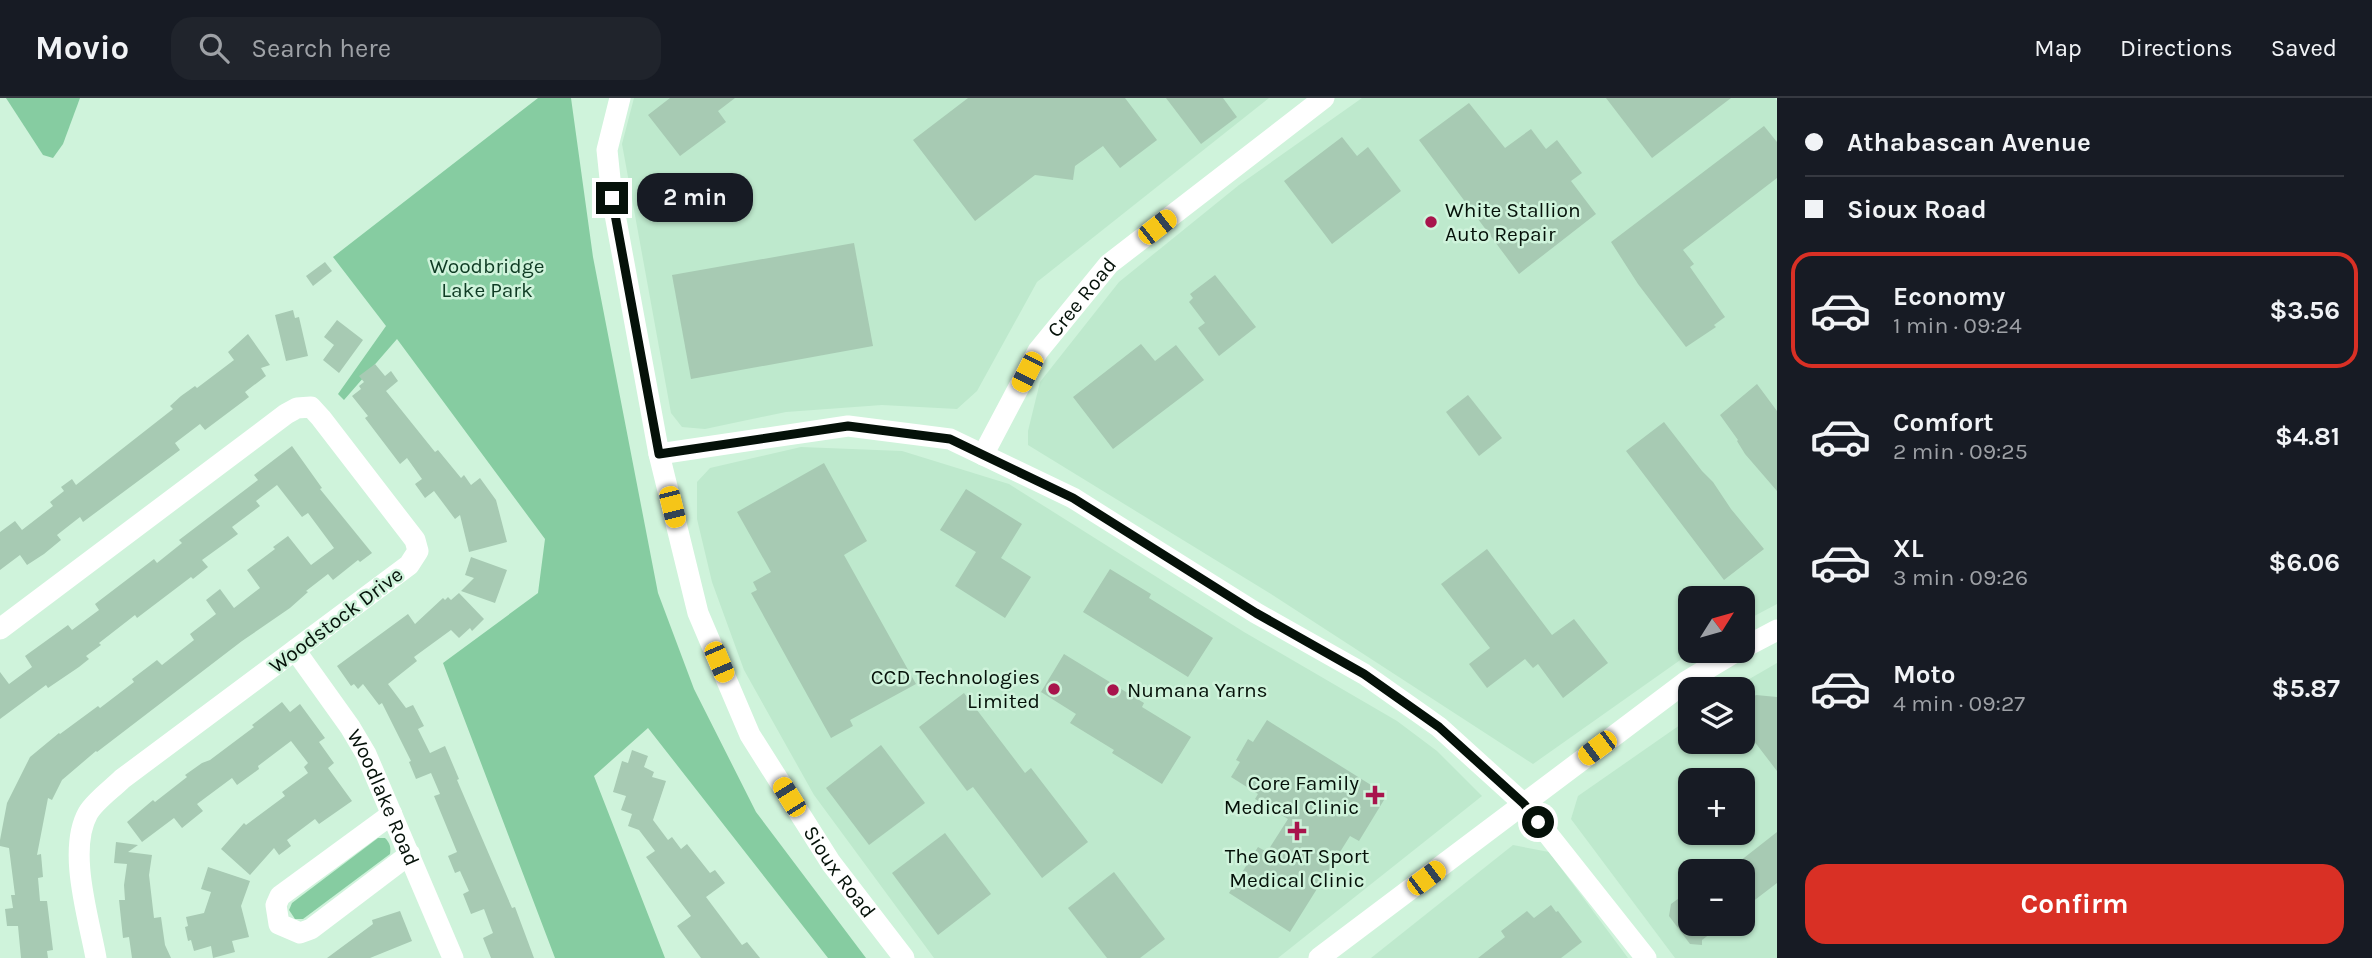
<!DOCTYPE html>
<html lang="en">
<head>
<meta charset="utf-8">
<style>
  :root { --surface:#171b24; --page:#20242c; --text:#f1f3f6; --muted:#9ea1a6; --line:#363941; --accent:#d93025 }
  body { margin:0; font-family:Karla,sans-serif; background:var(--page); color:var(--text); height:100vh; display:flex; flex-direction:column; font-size:26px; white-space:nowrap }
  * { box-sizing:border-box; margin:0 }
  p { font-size:23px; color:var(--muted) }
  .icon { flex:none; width:38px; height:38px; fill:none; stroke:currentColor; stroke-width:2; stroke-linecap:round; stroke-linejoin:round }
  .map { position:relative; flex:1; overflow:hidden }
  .sheet { display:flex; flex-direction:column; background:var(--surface); width:595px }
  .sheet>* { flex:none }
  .guide { display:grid; align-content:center; height:154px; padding:0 28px; background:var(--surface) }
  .needle { width:46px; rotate:53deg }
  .tools { position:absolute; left:1678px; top:488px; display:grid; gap:14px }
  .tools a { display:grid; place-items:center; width:77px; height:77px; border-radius:14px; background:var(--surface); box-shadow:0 2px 5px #0004; font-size:35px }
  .end { position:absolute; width:32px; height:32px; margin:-16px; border:9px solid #051109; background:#fff; box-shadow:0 0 0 4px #fff }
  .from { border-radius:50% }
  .bubble { position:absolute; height:49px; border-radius:21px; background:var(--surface); box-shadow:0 2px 5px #0004; font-size:23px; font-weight:700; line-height:49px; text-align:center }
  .car { position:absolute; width:21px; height:42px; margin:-21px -10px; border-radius:9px; box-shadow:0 0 5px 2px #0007; background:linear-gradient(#f5c518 24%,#345 0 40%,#f5c518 0 76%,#345 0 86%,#f5c518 0) }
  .guide b { display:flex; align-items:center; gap:24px; height:66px; font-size:26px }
  .guide b+b { border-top:2px solid var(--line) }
  .guide i { width:18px; height:18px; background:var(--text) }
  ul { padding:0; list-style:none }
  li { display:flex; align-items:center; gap:21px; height:116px; margin:0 14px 10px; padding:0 14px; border:4px solid transparent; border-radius:21px }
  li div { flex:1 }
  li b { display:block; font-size:26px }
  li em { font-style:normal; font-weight:700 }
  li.on { border-color:var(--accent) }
  li>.icon { width:63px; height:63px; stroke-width:1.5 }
  .action { display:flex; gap:14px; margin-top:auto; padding:14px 28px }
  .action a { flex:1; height:80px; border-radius:21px; background:var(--accent); color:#fff; font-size:28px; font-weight:700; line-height:80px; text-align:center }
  header { display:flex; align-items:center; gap:42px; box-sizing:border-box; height:98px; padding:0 35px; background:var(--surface); border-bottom:2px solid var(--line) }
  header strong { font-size:33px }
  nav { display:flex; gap:38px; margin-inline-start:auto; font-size:24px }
  .search { width:490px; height:63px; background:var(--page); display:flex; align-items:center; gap:18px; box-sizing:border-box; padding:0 24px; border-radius:21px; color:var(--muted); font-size:26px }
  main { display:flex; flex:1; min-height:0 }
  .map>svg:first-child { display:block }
  .built { fill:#bee9cd; fill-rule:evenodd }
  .green { fill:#86cca1 }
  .building { fill:#a7cab3 }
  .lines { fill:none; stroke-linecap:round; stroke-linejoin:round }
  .minor { stroke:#fff; stroke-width:21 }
  .route { stroke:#051109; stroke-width:9 }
  .poi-dot { fill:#a8144c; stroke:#cff3db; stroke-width:2.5 }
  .labels { text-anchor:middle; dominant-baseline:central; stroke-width:5; stroke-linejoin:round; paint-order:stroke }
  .poi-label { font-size:21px; fill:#051109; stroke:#cff3db; text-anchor:start }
  .park-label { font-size:21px; fill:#0f3b24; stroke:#cff3db }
  .street-label { font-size:21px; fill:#051109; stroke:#cff3db }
</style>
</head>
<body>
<header>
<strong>Movio</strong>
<div class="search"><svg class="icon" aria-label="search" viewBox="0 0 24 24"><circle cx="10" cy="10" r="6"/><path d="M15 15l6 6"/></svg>Search here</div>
<nav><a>Map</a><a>Directions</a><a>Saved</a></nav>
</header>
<main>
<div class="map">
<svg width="1777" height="860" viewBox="0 0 1777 860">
  <rect width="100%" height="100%" fill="#cff3db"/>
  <g class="built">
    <polygon points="634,0 1269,0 1037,184 977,293 957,311 882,307 786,314 705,331 682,329 671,315 622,46"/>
    <polygon points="1362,0 1775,0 1777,3 1777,506 1743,524 1743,500 1690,500 1690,553 1693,553 1533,666 1271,496 1028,347 1028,333 1040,284 1119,184 1239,87"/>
    <polygon points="801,349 902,353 1009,386 1244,534 1397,623 1437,653 1482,698 1278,860 934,860 814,697 744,572 712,484 697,421 697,384 710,370"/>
    <path d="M1777,565V860H1675L1571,721L1578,698L1690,620V644H1743V592L1732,591ZM1690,682H1743V735H1690ZM1690,774H1743V826H1690Z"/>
    <polygon points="1513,747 1549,754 1628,860 1371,860"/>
  </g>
  <g class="green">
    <polygon points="6,0 80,0 63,46 53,60 43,57"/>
    <polygon points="538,0 571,0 593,159 658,495 694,591 756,714 866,860 828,860 648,630 594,678 665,860 555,860 443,565 538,495 545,441 397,241 344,302 338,296 386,228 333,159"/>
    <path d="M378,740H385C390,745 391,749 390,756L303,821H295L289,812L292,805Z"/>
  </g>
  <g class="building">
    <polygon points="670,0 735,0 718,13 726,24 680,58 648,17"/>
    <polygon points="968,0 1125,0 1157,42 1120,70 1103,48 1075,68 1073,82 1035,77 975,123 913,42"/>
    <polygon points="1166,0 1223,0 1237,19 1201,46"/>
    <polygon points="1606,0 1731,0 1652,60"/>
    <polygon points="1469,5 1505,50 1531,31 1546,51 1557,42 1582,75 1571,83 1596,116 1519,176 1419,42"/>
    <polygon points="1764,28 1777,44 1777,80 1683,152 1694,166 1690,169 1725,219 1714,227 1716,229 1686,249 1638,186 1611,144"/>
    <polygon points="1342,39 1357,58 1368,49 1401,93 1332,146 1284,83"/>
    <polygon points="854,145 873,248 691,281 672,177"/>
    <polygon points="325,164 332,173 313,188 306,178"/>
    <polygon points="1215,177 1256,229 1219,258 1198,230 1205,225 1189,204 1193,200 1190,196"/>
    <polygon points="293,212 295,220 299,219 308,258 286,263 275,217"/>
    <polygon points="337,222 363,242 339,275 323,262 334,247 324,239"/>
    <polygon points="248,236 270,267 261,270 266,278 245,294 249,299 205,332 200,326 175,345 180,352 83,424 80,419 57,437 61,442 44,456 27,467 20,457 0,472 0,434 15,423 22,432 53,408 50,404 64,393 61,389 72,381 76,387 173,311 170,308 181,298 195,288 197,290 234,262 228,254"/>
    <polygon points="1141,246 1155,263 1176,247 1204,282 1113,351 1073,299"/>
    <polygon points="375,266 385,278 391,273 398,283 386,293 435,354 438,352 461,380 464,377 471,387 480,380 496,402 507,444 469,454 460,417 455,421 434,393 425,400 415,386 422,381 407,360 400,366 365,320 368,318 352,298 361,291 359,288 364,284 359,278"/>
    <polygon points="1757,286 1777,313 1777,393 1745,356 1737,343 1738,342 1720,317"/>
    <polygon points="1468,297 1502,340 1479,358 1446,314"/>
    <polygon points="1664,324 1702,373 1713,384 1731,411 1764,451 1724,482 1626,353"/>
    <polygon points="292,348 322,390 320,391 372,455 360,464 358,462 333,482 328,476 306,493 308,494 290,510 242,543 97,654 96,653 62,682 52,702 48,700 37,757 41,756 43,779 38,780 40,803 47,803 53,852 47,853 48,860 21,860 18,828 7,828 5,811 13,810 11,797 15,797 9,750 0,748 0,742 7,705 30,659 59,635 60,636 98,608 100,610 134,584 132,581 157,562 162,567 194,542 190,536 216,516 206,502 220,491 234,510 260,490 247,472 275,451 273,449 288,438 311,467 334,450 308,415 302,419 277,387 256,403 260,408 232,429 238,436 202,462 208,469 193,481 191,479 137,520 135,517 99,545 101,547 86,558 89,561 79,569 48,590 46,587 0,621 0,574 9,586 32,569 25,558 68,527 72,532 99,512 95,506 154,461 157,465 182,445 179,442 258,382 254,377"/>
    <polygon points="824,365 867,443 844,457 916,586 850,622 853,628 831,640 751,495 757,492 753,484 771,474 737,414"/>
    <polygon points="966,391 1022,426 1001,460 1031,479 1005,520 955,488 976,454 940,432"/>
    <polygon points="1487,451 1552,537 1574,521 1608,565 1563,600 1538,566 1533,570 1525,561 1487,590 1469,566 1490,550 1441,486"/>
    <polygon points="471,459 507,472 495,505 461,493 474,480 465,477"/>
    <polygon points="1110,471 1151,496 1149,500 1213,540 1188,579 1083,514"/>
    <polygon points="459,495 484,521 472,533 470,530 459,540 451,532 414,559 417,563 388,586 406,610 413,607 424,628 418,631 430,655 445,648 459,681 457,682 512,810 515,809 534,860 491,860 483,840 493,835 484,811 471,816 463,796 469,793 460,773 455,775 448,758 457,754 434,698 440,696 431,675 416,681 409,664 411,663 382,605 379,607 363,586 358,591 354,586 351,588 337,568 408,516 415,526 443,500 445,502 448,499 451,502"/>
    <polygon points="1064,556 1144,605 1142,609 1191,639 1162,686 1112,655 1114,652 1070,625 1076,616 1041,594"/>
    <polygon points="964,595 1025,675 1031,670 1088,744 1042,780 973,689 967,693 919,629"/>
    <polygon points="1756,597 1777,599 1777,673 1754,643 1751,645 1744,636 1748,603"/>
    <polygon points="282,604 290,614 300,606 325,640 319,644 334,665 328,670 352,703 319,726 315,721 287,742 291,748 279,757 274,750 250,777 221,751 244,725 246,727 285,698 282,694 308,675 304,669 308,665 291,643 258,668 259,671 237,687 232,680 197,706 203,713 182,730 174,720 142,744 127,724 153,702 155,704 187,679 185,677 202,665 210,662 254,629 252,627"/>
    <polygon points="1267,622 1387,697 1359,743 1350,738 1290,834 1229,795 1258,749 1267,754 1288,721 1255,701 1258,696 1231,679 1240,664 1236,662 1248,641 1253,644"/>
    <polygon points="881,647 925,705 869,747 826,690"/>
    <polygon points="632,652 648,658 644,669 654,674 652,679 666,683 653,722 668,742 672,739 681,751 687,746 710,775 715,772 725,785 706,799 742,847 747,844 760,860 701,860 677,828 691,818 646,759 655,753 639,732 628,728 632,716 621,712 626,698 613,694 622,663 628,665"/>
    <polygon points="1777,734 1777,785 1743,811 1743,774 1726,774"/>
    <polygon points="945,735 991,796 938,837 892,775"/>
    <polygon points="116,744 138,747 128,754 152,757 149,777 154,820 161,819 165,847 171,860 132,860 129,839 123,840 119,802 125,802 124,787 127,766 114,765"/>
    <polygon points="208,769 250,783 241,808 249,839 232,843 235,854 213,860 211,848 194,853 191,842 188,843 185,829 188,828 186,819 204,815 211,794 201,791"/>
    <polygon points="1114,774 1165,841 1140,860 1107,860 1068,810"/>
    <polygon points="1690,792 1690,826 1723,826 1702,842 1702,847 1690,846 1669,818 1671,806"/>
    <polygon points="1551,807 1556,814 1558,813 1582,844 1561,860 1478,860 1505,839 1501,833 1527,813 1534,820"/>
    <polygon points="400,813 412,843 370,860 327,860 373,826 372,822"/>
  </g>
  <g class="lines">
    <g class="minor">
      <path id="s1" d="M620,0L607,52L612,100L659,356L698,515L750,637L831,765L904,860"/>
      <polyline points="659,356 848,328 950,341 1073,400 1256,515 1364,576 1439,629 1524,706 1646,860"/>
      <path id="s2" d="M983,357L1038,253L1109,166L1324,0"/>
      <path d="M0,531L286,316L297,310L311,309L321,320L415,442L418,453L409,467L122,681C112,691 95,703 88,715C67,752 89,821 96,860"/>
      <polyline points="1743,550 1777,532"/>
      <path id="s3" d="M295,552L350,629L366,656L453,860"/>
      <polyline points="392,716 280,798 276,807 279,826 300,835 311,831 410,756"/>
      <polyline points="1319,860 1687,583 1737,553"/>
    </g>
  </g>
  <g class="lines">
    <polyline class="route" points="612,100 659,356 848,328 950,341 1073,400 1256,515 1364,576 1439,629 1524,706 1538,724"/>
  </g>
  <g class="poi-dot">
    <circle cx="1431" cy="124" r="7"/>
    <circle cx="1054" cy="591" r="7"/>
    <circle cx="1113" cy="592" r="7"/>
    <path d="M1371.5 686.5h7v7h7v7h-7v7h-7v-7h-7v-7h7z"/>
    <path d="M1293.5 722.5h7v7h7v7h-7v7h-7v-7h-7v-7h7z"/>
  </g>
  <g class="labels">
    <g class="poi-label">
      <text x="1445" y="112">White Stallion<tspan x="1445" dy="24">Auto Repair</tspan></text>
      <text x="1040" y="579" text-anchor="end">CCD Technologies<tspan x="1040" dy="24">Limited</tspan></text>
      <text x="1127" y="592">Numana Yarns</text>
      <text x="1359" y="685" text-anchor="end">Core Family<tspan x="1359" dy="24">Medical Clinic</tspan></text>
      <text x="1297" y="758" text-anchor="middle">The GOAT Sport<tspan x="1297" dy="24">Medical Clinic</tspan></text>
    </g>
    <g class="park-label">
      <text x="487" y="168">Woodbridge<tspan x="487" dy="24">Lake Park</tspan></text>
    </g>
    <g class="street-label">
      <text stroke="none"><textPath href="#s2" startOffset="187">Cree Road</textPath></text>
      <text transform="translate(336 522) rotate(-37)">Woodstock Drive</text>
      <text stroke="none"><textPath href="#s3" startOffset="173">Woodlake Road</textPath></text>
      <text stroke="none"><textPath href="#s1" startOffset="822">Sioux Road</textPath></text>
    </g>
  </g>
</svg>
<div class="tools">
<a><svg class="needle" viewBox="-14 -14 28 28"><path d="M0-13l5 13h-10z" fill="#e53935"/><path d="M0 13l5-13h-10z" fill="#9ea1a6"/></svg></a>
<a><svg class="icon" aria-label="layers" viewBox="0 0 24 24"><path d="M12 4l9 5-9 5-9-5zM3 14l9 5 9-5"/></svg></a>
<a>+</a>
<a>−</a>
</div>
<i class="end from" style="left:1538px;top:724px"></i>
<i class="end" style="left:612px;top:100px"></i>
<div class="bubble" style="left:637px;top:75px;width:116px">2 min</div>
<i class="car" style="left:1157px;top:129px;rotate:52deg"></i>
<i class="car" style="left:1027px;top:274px;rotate:207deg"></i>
<i class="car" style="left:672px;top:409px;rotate:166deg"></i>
<i class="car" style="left:719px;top:564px;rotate:157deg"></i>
<i class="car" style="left:1597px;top:650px;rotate:233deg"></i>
<i class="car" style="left:789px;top:699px;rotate:328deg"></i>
<i class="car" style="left:1426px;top:780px;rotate:53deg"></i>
</div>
<section class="sheet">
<div class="guide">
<b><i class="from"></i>Athabascan Avenue</b>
<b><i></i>Sioux Road</b>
</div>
<ul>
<li class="on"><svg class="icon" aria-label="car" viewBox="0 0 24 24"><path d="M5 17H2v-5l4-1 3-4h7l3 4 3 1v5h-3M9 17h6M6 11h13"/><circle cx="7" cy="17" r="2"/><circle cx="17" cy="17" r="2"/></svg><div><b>Economy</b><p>1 min · 09:24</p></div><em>$3.56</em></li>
<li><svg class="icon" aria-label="car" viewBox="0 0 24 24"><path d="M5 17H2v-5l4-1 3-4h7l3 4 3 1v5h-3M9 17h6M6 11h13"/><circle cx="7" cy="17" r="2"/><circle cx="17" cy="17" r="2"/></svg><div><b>Comfort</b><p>2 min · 09:25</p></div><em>$4.81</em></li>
<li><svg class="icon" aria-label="car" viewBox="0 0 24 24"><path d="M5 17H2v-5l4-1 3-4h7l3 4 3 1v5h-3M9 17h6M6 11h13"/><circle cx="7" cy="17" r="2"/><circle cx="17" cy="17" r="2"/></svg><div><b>XL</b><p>3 min · 09:26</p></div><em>$6.06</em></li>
<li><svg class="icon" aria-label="car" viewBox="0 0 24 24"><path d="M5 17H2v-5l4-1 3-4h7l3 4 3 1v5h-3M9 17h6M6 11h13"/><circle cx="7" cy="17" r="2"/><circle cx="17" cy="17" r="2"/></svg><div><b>Moto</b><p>4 min · 09:27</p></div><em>$5.87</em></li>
</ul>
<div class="action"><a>Confirm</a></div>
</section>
</main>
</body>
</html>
